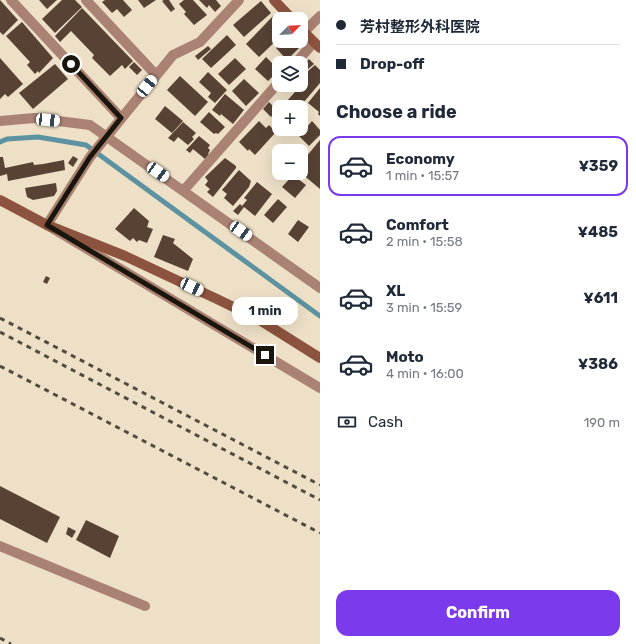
<!DOCTYPE html>
<html lang="en">
<head>
<meta charset="utf-8">
<style>
  :root { --surface:#fff; --page:#f2f2f3; --text:#1f2937; --muted:#747a83; --line:#e0e1e3; --accent:#7c3aed }
  body { margin:0; font-family:Rubik,"Noto Sans JP",sans-serif; background:var(--page); color:var(--text); height:100vh; display:flex; flex-direction:column; font-size:15px; white-space:nowrap }
  * { box-sizing:border-box; margin:0 }
  p { font-size:13px; color:var(--muted) }
  .icon { flex:none; width:22px; height:22px; fill:none; stroke:currentColor; stroke-width:2; stroke-linecap:round; stroke-linejoin:round }
  .map { position:relative; flex:1; overflow:hidden }
  .drawer { display:flex; flex-direction:column; background:var(--surface); width:316px }
  .drawer>* { flex:none }
  .banner { display:grid; align-content:center; height:88px; padding:0 16px; background:var(--surface) }
  .needle { width:26px; rotate:66deg }
  .tools { position:absolute; left:272px; top:12px; display:grid; gap:8px }
  .tools a { display:grid; place-items:center; width:36px; height:36px; border-radius:8px; background:var(--surface); box-shadow:0 4px 16px #0002; font-size:20px }
  .end { position:absolute; width:18px; height:18px; margin:-9px; border:5px solid #1b160d; background:#fff; box-shadow:0 0 0 2px #fff }
  .from { border-radius:50% }
  .bubble { position:absolute; height:28px; border-radius:12px; background:var(--surface); box-shadow:0 4px 16px #0002; font-size:13px; font-weight:700; line-height:28px; text-align:center }
  .car { position:absolute; width:12px; height:24px; margin:-12px -6px; border-radius:5px; box-shadow:0 0 3px 1px #0007; background:linear-gradient(#fff 24%,#345 0 40%,#fff 0 76%,#345 0 86%,#fff 0) }
  .banner b { display:flex; align-items:center; gap:14px; height:38px; font-size:15px }
  .banner b+b { border-top:1px solid var(--line) }
  .banner i { width:10px; height:10px; background:var(--text) }
  ul { padding:0; list-style:none }
  li { display:flex; align-items:center; gap:12px; height:60px; margin:0 8px 6px; padding:0 8px; border:2px solid transparent; border-radius:12px }
  li div { flex:1 }
  li b { display:block; font-size:15px }
  li em { font-style:normal; font-weight:700 }
  li.active { border-color:var(--accent) }
  li>.icon { width:36px; height:36px; stroke-width:1.5 }
  h2 { padding:0 16px; font-size:18px; line-height:48px }
  .pay { display:flex; align-items:center; gap:10px; height:44px; padding:0 16px; font-size:15px }
  .pay p { margin-inline-start:auto }
  .action { display:flex; gap:8px; margin-top:auto; padding:8px 16px }
  .action a { flex:1; height:46px; border-radius:12px; background:var(--accent); color:#fff; font-size:16px; font-weight:700; line-height:46px; text-align:center }
  main { display:flex; flex:1; min-height:0 }
  .map>svg:first-child { display:block }
  .lines { fill:none; stroke-linecap:round; stroke-linejoin:round }
  .stream { stroke:#5d93a0; stroke-width:5 }
  .building { fill:#574234 }
  .lane { stroke:#aa8273; stroke-width:10 }
  .street { stroke:#aa8273; stroke-width:10 }
  .secondary { stroke:#8c543e; stroke-width:10 }
  .rail { stroke:#534c3e; stroke-width:3; stroke-dasharray:5 5; stroke-linecap:butt }
  .route { stroke:#1b160d; stroke-width:5 }
</style>
</head>
<body>
<main>
<div class="map">
<svg width="320" height="644" viewBox="0 0 320 644">
  <rect width="100%" height="100%" fill="#eee0c7"/>
  <g class="lines">
    <polyline class="stream" points="0,142 7,139 38,137 86,145 320,316"/>
  </g>
  <g class="building">
    <polygon points="0,0 18,20 3,35 0,32"/>
    <polygon points="39,0 57,0 47,9"/>
    <polygon points="62,0 75,0 82,7 55,33 42,19"/>
    <polygon points="105,0 123,0 132,10 124,17 117,9 112,13 102,2"/>
    <polygon points="138,0 156,0 144,8"/>
    <polygon points="164,0 169,0 175,9 171,12 162,1"/>
    <polygon points="184,0 193,0 207,15 194,25 184,14 186,12 179,4"/>
    <polygon points="199,0 216,0 221,6 215,12 209,5 207,8"/>
    <polygon points="261,1 271,13 244,37 233,25"/>
    <polygon points="82,8 133,61 125,69 122,65 110,76 92,58 94,55 71,31 60,42 55,36"/>
    <polygon points="274,15 279,21 279,38 259,57 246,44"/>
    <polygon points="22,22 53,58 39,73 38,71 35,74 27,65 30,62 6,36"/>
    <polygon points="227,35 236,45 211,68 202,59"/>
    <polygon points="283,41 298,41 302,45 287,60 276,48"/>
    <polygon points="208,46 211,49 198,60 195,56"/>
    <polygon points="266,57 279,70 268,81 255,69"/>
    <polygon points="0,58 23,84 8,97 5,94 0,99"/>
    <polygon points="235,58 246,69 229,85 218,74"/>
    <polygon points="309,59 314,64 308,69 303,65"/>
    <polygon points="134,62 142,70 137,75 129,67"/>
    <polygon points="55,64 68,79 33,109 19,93"/>
    <polygon points="315,65 320,70 320,83 303,103 294,107 287,101 295,92 287,85 301,85 301,71 304,67 308,71"/>
    <polygon points="208,72 227,90 215,103 208,97 211,93 199,82"/>
    <polygon points="180,76 208,102 195,116 167,90"/>
    <polygon points="244,79 259,93 246,106 232,91"/>
    <polygon points="320,88 320,116 318,114 319,112 308,103"/>
    <polygon points="225,94 244,110 233,124 221,114 220,116 212,110"/>
    <polygon points="269,102 277,110 271,117 263,109"/>
    <polygon points="165,106 183,121 172,133 155,119"/>
    <polygon points="209,112 225,127 218,134 216,133 214,134 200,122"/>
    <polygon points="259,121 266,128 269,125 276,132 255,155 249,149 248,151 239,142"/>
    <polygon points="312,121 320,130 320,135 309,146 299,136"/>
    <polygon points="183,122 196,133 192,137 194,139 188,145 178,137 174,142 168,138"/>
    <polygon points="199,136 210,145 208,148 210,150 208,154 209,154 205,159 193,149 190,153 186,150"/>
    <polygon points="320,140 320,189 301,173 301,163"/>
    <polygon points="73,156 78,159 73,167 68,163"/>
    <polygon points="0,157 3,157 5,168 33,162 34,165 43,164 64,160 65,170 8,181 7,174 0,176"/>
    <polygon points="225,158 236,166 236,168 213,197 207,192 210,189 205,185 208,181 205,177"/>
    <polygon points="239,170 251,181 249,187 233,206 224,198 227,194 222,190"/>
    <polygon points="293,175 306,185 295,198 282,187"/>
    <polygon points="257,182 272,194 255,216 244,207 238,215 233,211 240,204 242,206 247,200 244,198"/>
    <polygon points="56,183 57,191 54,196 33,200 27,197 25,188"/>
    <polygon points="278,199 287,207 273,223 264,215"/>
    <polygon points="134,208 149,221 147,227 153,229 147,243 139,240 137,242 133,238 130,241 115,229"/>
    <polygon points="298,220 309,227 298,242 288,234"/>
    <polygon points="163,235 175,239 173,243 193,259 188,271 154,257"/>
    <polygon points="46,276 50,278 47,284 43,282"/>
    <polygon points="0,486 60,517 47,543 0,519"/>
    <polygon points="86,520 119,536 110,558 76,540"/>
    <polygon points="68,527 76,531 72,538 66,534"/>
  </g>
  <g class="lines">
    <g class="lane">
      <polyline points="304,32 320,16"/>
      <polyline points="0,546 145,606"/>
    </g>
    <g class="street">
      <polyline points="11,0 121,118"/>
      <polyline points="86,0 156,75"/>
      <polyline points="239,0 200,42 173,55 90,157 47,225 320,388"/>
      <polyline points="296,63 314,42"/>
      <polyline points="0,121 34,118 90,125 320,288"/>
      <polyline points="184,190 279,82"/>
    </g>
    <g class="secondary">
      <polyline points="274,0 292,19"/>
      <polyline points="301,29 320,48"/>
      <polyline points="0,200 47,225 125,256 219,300 258,319 320,358"/>
    </g>
    <g class="rail">
      <polyline points="0,318 320,485"/>
      <polyline points="0,332 320,500"/>
      <polyline points="0,366 320,533"/>
      <polyline points="0,638 11,644"/>
    </g>
  </g>
  <g class="lines">
    <polyline class="route" points="71,64 121,118 90,157 47,225 265,355"/>
  </g>
</svg>
<div class="tools">
<a><svg class="needle" viewBox="-14 -14 28 28"><path d="M0-13l5 13h-10z" fill="#e53935"/><path d="M0 13l5-13h-10z" fill="#747a83"/></svg></a>
<a><svg class="icon" aria-label="layers" viewBox="0 0 24 24"><path d="M12 4l9 5-9 5-9-5zM3 14l9 5 9-5"/></svg></a>
<a>+</a>
<a>−</a>
</div>
<i class="end from" style="left:71px;top:64px"></i>
<i class="end" style="left:265px;top:355px"></i>
<div class="bubble" style="left:232px;top:297px;width:66px">1 min</div>
<i class="car" style="left:147px;top:86px;rotate:39deg"></i>
<i class="car" style="left:48px;top:120px;rotate:96deg"></i>
<i class="car" style="left:158px;top:172px;rotate:125deg"></i>
<i class="car" style="left:241px;top:231px;rotate:125deg"></i>
<i class="car" style="left:192px;top:287px;rotate:115deg"></i>
</div>
<section class="drawer">
<div class="banner">
<b><i class="from"></i>芳村整形外科医院</b>
<b><i></i>Drop-off</b>
</div>
<h2>Choose a ride</h2>
<ul>
<li class="active"><svg class="icon" aria-label="car" viewBox="0 0 24 24"><path d="M5 17H2v-5l4-1 3-4h7l3 4 3 1v5h-3M9 17h6M6 11h13"/><circle cx="7" cy="17" r="2"/><circle cx="17" cy="17" r="2"/></svg><div><b>Economy</b><p>1 min · 15:57</p></div><em>¥359</em></li>
<li><svg class="icon" aria-label="car" viewBox="0 0 24 24"><path d="M5 17H2v-5l4-1 3-4h7l3 4 3 1v5h-3M9 17h6M6 11h13"/><circle cx="7" cy="17" r="2"/><circle cx="17" cy="17" r="2"/></svg><div><b>Comfort</b><p>2 min · 15:58</p></div><em>¥485</em></li>
<li><svg class="icon" aria-label="car" viewBox="0 0 24 24"><path d="M5 17H2v-5l4-1 3-4h7l3 4 3 1v5h-3M9 17h6M6 11h13"/><circle cx="7" cy="17" r="2"/><circle cx="17" cy="17" r="2"/></svg><div><b>XL</b><p>3 min · 15:59</p></div><em>¥611</em></li>
<li><svg class="icon" aria-label="car" viewBox="0 0 24 24"><path d="M5 17H2v-5l4-1 3-4h7l3 4 3 1v5h-3M9 17h6M6 11h13"/><circle cx="7" cy="17" r="2"/><circle cx="17" cy="17" r="2"/></svg><div><b>Moto</b><p>4 min · 16:00</p></div><em>¥386</em></li>
</ul>
<div class="pay"><svg class="icon" aria-label="cash" viewBox="0 0 24 24"><path d="M3 7h18v10H3z"/><circle cx="12" cy="12" r="2"/></svg>Cash<p>190 m</p></div>
<div class="action"><a>Confirm</a></div>
</section>
</main>
</body>
</html>
